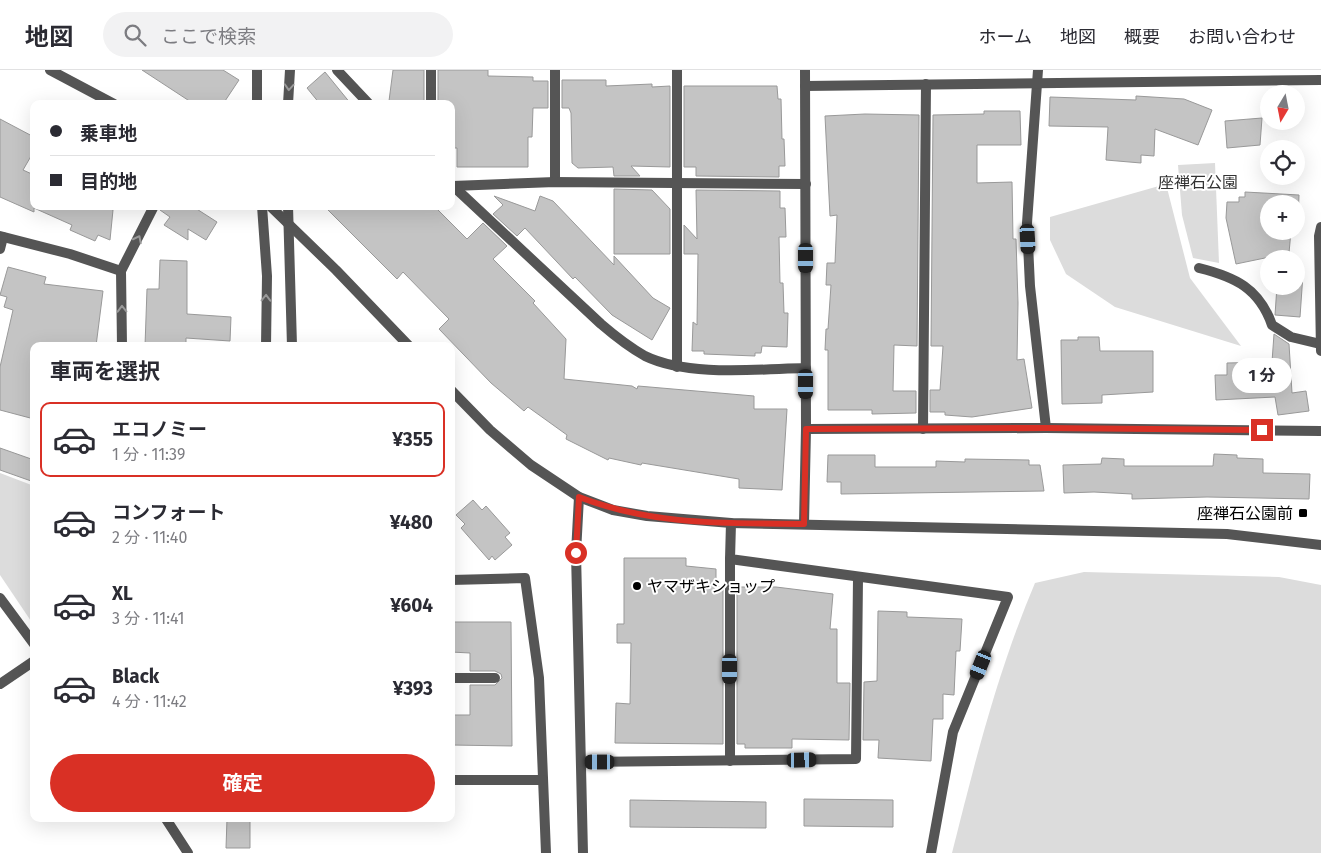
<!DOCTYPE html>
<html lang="ja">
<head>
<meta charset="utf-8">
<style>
  :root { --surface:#fff; --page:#f2f2f3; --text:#2b2b33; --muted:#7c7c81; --line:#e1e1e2; --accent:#d93025 }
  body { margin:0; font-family:"Fira Sans","Noto Sans JP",sans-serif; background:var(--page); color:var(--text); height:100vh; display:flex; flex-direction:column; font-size:19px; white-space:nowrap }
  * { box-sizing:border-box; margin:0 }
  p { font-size:16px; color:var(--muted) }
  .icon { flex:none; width:28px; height:28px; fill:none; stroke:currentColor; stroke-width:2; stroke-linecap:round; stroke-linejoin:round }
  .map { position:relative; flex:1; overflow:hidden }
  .sheet { position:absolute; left:30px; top:272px; width:425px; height:480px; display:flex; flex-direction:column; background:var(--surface); border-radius:10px; box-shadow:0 5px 20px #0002 }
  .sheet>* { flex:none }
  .hud { position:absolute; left:30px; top:30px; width:425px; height:110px; border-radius:10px; box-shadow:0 5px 20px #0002; display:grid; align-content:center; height:110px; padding:0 20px; background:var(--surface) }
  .needle { width:32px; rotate:190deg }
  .fabs { position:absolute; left:1260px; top:15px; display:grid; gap:10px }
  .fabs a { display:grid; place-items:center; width:45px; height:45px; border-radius:50%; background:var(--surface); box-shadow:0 5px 20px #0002; font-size:25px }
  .end { position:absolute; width:22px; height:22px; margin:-11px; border:6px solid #d93025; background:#fff; box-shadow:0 0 0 2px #fff }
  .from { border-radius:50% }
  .bubble { position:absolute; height:35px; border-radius:18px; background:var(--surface); box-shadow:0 5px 20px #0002; font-size:16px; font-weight:700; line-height:35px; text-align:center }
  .car { position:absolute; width:15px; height:30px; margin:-15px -8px; border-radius:6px; box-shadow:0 0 4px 1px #0007; background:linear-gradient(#222 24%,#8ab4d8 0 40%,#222 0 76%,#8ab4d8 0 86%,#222 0) }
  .hud b { display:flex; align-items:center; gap:18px; height:48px; font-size:19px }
  .hud b+b { border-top:1px solid var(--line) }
  .hud i { width:12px; height:12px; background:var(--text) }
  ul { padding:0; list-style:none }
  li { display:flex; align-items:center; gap:15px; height:75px; margin:0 10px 8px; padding:0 10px; border:2px solid transparent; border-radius:10px }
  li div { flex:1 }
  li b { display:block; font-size:19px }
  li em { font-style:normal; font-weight:700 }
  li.active { border-color:var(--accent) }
  li>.icon { width:45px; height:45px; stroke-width:1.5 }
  h2 { padding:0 20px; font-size:22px; line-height:60px }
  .action { display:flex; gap:10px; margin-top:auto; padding:10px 20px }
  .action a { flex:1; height:58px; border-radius:30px; background:var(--accent); color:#fff; font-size:20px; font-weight:700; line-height:58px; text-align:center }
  header { display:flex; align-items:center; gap:30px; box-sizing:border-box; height:70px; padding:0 25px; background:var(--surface); border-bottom:1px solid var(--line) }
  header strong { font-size:24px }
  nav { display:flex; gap:28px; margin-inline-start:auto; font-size:18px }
  .search { width:350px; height:45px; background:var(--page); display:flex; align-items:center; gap:12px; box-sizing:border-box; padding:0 18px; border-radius:28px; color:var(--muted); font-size:19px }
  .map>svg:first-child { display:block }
  .green { fill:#dcdcdc }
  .building { fill:#c4c4c4; stroke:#999 }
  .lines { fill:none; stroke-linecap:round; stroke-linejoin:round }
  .service { stroke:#555; stroke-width:10 }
  .minor { stroke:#555; stroke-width:10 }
  .tertiary { stroke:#555; stroke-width:10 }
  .oneway { stroke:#999 }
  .route { stroke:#d93025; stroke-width:6 }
  .poi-dot { fill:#000; stroke:#fff; stroke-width:2 }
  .labels { text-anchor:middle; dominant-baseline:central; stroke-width:4; stroke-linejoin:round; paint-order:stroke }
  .park-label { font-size:16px; fill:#333; stroke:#fff }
  .poi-label { font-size:16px; fill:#000; stroke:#fff; text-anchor:end }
</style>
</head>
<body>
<header>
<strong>地図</strong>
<div class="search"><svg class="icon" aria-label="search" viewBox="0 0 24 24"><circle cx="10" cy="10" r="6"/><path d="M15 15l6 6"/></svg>ここで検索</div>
<nav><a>ホーム</a><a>地図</a><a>概要</a><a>お問い合わせ</a></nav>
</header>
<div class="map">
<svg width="1321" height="783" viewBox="0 0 1321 783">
  <rect width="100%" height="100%" fill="#fff"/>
  <g class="green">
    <polygon points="1215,93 1219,193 1193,188 1182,145 1178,95"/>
    <polygon points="1166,114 1190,208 1241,276 1115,237 1066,204 1050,170 1050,147"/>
    <polygon points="0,403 34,416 33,554 0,505"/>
    <path d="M1084,502L1279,507L1321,515V783H952C975,691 998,600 1035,513Z"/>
  </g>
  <g class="building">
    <polygon points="142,0 223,0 239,10 223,34 194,34"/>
    <polygon points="393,0 424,0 424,34 398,34 398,32 389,31"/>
    <polygon points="438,0 488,0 488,6 533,7 533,11 548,11 548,38 533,38 532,67 528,67 528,97 457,97 457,78 451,78 451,34 438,34"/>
    <polygon points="325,2 351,34 320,34 307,18"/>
    <polygon points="562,10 606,10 606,16 652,14 652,17 670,16 670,97 631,96 640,106 614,106 613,97 578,98 572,93 571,43 569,38 562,38"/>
    <polygon points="684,16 777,16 778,29 781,29 782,69 784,69 785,96 779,96 779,107 696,106 696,97 684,97"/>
    <polygon points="1136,26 1184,29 1212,40 1198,75 1155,59 1154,86 1141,85 1141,93 1106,90 1108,57 1049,56 1050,27 1136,30"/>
    <polygon points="984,41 1020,41 1021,75 977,75 977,113 1012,112 1013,169 1016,169 1018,233 1017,290 1024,289 1032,338 972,347 945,345 945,342 930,342 930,320 940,320 943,276 931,276 933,45 984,44"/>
    <polygon points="865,44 919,45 917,276 894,275 893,321 916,321 916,343 872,344 872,340 828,340 828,280 825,280 826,259 828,259 831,215 826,215 827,193 835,193 837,145 830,146 825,46"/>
    <polygon points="1262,48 1260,75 1227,78 1225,51"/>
    <polygon points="0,49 34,67 34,81 23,100 34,105 34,136 105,136 113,140 110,170 98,165 95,171 70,160 72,155 34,138 34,142 0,127"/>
    <polygon points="614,119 652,120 670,139 670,184 614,184"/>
    <polygon points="696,120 780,121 780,138 785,138 786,167 779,167 780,213 783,213 784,243 788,243 787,277 762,276 761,283 755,283 755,286 704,284 704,281 692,281 693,252 697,255 698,184 684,184 684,155 697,169"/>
    <polygon points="1245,122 1299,125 1298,151 1296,151 1296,134 1269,134 1269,161 1291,161 1289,183 1236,194 1226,148 1227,132 1239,132 1239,127 1245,127"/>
    <polygon points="494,126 535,141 540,126 553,131 614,195 614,186 653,228 670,238 652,270 612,245 575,207 573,209 525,158 517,166 493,144 503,135"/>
    <polygon points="161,136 192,136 217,152 206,170 188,159 188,170 164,155 170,147 160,140"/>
    <polygon points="324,136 434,136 467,169 483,153 507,176 493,189 535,231 533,233 566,269 564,309 632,316 637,319 638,316 754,326 754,339 787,339 782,420 739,418 739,409 642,393 641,395 609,388 608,390 566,369 567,365 528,337 524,341 491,313 439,259 449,249 403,202 397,209"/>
    <polygon points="160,190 187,191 187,244 231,247 230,271 186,268 186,274 182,274 181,276 145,276 147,219 159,219"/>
    <polygon points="8,197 46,207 44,214 103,221 96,276 34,276 34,349 0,340 0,297 13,240 4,237 7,227 0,225"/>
    <polygon points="1296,204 1303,204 1300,247 1275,245 1277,216 1296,216"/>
    <polygon points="1274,264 1289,274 1292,323 1306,321 1309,341 1278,345 1275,327 1216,330 1215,305 1227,305 1227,293 1272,292"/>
    <polygon points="1078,267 1099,267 1100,281 1153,281 1153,322 1102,325 1102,333 1062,334 1061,270 1078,270"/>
    <polygon points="0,378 34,390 34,412 0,400"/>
    <polygon points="1214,384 1237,385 1237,388 1263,389 1263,403 1310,404 1309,429 1207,427 1132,429 1132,424 1094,422 1064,423 1063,395 1101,394 1102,388 1124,389 1124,396 1213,396"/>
    <polygon points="828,385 875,385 875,397 936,397 936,391 965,392 965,389 1029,390 1029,395 1040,395 1044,421 841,424 841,412 827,412"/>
    <polygon points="473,430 482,440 486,436 510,463 505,467 512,475 495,490 492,486 489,490 461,458 465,454 456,445"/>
    <polygon points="624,488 686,488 686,496 716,499 716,517 723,517 723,674 615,673 616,633 630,634 631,573 617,573 617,554 624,554"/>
    <polygon points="737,517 776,517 833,524 830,559 837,559 837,613 850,613 849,670 792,669 792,678 745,678 745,674 737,674"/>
    <polygon points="878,541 907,542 907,547 962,549 960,581 956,581 954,625 943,624 943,649 933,649 931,691 878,688 879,670 863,670 864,612 877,611"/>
    <polygon points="451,552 511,552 512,676 451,675 451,645 470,645 470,615 495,615 502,608 501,604 495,601 470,601 470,583 451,582"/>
    <polygon points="804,729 893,730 893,757 804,756"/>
    <polygon points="630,730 766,732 766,758 630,757"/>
    <polygon points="227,749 250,749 250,778 226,778"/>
  </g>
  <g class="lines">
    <path class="service" d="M1199,198C1235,207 1259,218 1272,255L1291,267L1320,274"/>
    <g class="minor">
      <polyline points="337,0 369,34"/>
      <polyline points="555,0 555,112"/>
      <polyline points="1038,0 1027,153 1030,216 1046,358"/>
      <polyline points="805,16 1321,10"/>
      <polyline points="257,34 257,0"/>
      <polyline points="288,34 290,0"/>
      <polyline points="431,34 431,0"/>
      <path d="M451,114L601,254C615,266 629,277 645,286C688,307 759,299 806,298"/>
      <polyline points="453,116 555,112 806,114"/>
      <polyline points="262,136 267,206 266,276"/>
      <polyline points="288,136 292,276"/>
      <polyline points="0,166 70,184 121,201"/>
      <polyline points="0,179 3,167"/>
      <polyline points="122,276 121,201 154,136"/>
      <polyline points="677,297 677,0"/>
      <polyline points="806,359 1046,358 1321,361"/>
      <polyline points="923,359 926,14"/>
      <polyline points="579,427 576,483 583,783"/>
      <polyline points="731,453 730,489 1008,527 953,662 931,783"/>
      <polyline points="451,510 525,508 539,608 546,783"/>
      <polyline points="451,608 495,608"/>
      <polyline points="0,614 34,591"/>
      <polyline points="730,691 730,489"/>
      <polyline points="582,692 856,689 858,508"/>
      <polyline points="451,710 543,710"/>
    </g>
    <g class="tertiary">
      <polyline points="50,0 114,34"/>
      <polyline points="270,136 336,200 409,276"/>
      <polyline points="1321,157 1319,166 1321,281"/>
      <polyline points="451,320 490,360 531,395 579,427 613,440 647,446 731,453 1227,464 1321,475"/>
      <polyline points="804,454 806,359 805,0"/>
      <polyline points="0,528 34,574"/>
      <polyline points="166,749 188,783"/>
    </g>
  </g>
  <defs><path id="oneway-chevron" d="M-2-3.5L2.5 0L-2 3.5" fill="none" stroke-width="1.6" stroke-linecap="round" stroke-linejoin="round" transform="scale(1.25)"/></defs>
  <g class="oneway">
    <use href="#oneway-chevron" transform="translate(289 17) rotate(94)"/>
    <use href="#oneway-chevron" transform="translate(138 169) rotate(-63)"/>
    <use href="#oneway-chevron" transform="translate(266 228) rotate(-89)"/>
    <use href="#oneway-chevron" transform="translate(122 239) rotate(-91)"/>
  </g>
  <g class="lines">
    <path class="route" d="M576,483L579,427C654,456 726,453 804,454L806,359L1046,358L1262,360"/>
  </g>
  <g class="poi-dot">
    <rect x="1298" y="438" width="10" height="10" rx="2.5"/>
    <circle cx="637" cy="516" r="5"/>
  </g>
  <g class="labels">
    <g class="park-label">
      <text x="1198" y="112">座禅石公園</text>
    </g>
    <g class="poi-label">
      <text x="1293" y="443">座禅石公園前</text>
      <text x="647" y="516" text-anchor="start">ヤマザキショップ</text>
    </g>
  </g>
</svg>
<div class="fabs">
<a><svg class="needle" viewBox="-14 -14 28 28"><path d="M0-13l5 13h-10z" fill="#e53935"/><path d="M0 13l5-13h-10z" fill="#7c7c81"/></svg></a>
<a><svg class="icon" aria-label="locate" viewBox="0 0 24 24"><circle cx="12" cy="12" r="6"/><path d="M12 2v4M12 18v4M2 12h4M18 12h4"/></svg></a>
<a>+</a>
<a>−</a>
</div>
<i class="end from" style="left:576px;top:483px"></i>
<i class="end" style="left:1262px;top:360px"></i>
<div class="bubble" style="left:1232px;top:288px;width:60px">1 分</div>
<i class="car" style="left:1028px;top:169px;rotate:177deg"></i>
<i class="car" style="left:806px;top:188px;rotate:180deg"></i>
<i class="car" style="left:806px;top:314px;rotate:180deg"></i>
<i class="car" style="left:981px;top:595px;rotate:202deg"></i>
<i class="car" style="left:730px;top:599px;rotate:180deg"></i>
<i class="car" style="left:802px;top:690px;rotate:89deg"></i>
<i class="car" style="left:600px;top:692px;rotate:270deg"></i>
<div class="hud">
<b><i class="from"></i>乗車地</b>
<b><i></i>目的地</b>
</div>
<section class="sheet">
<h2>車両を選択</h2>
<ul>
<li class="active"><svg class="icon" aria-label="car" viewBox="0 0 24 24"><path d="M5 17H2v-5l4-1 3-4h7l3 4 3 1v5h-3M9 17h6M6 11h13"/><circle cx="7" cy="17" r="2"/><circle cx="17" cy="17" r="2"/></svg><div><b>エコノミー</b><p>1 分 · 11:39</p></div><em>¥355</em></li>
<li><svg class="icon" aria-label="car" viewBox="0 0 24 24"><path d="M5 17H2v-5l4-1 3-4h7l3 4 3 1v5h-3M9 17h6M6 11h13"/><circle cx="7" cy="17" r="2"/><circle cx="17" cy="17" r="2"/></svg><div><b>コンフォート</b><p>2 分 · 11:40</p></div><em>¥480</em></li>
<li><svg class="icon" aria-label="car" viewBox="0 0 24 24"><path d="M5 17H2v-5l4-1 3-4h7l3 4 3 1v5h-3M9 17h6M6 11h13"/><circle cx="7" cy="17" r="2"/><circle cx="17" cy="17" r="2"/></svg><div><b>XL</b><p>3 分 · 11:41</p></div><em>¥604</em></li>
<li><svg class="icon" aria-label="car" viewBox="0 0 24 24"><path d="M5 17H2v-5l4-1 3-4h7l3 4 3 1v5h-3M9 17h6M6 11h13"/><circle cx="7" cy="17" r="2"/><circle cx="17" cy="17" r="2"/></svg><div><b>Black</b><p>4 分 · 11:42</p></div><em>¥393</em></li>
</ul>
<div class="action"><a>確定</a></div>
</section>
</div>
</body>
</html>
